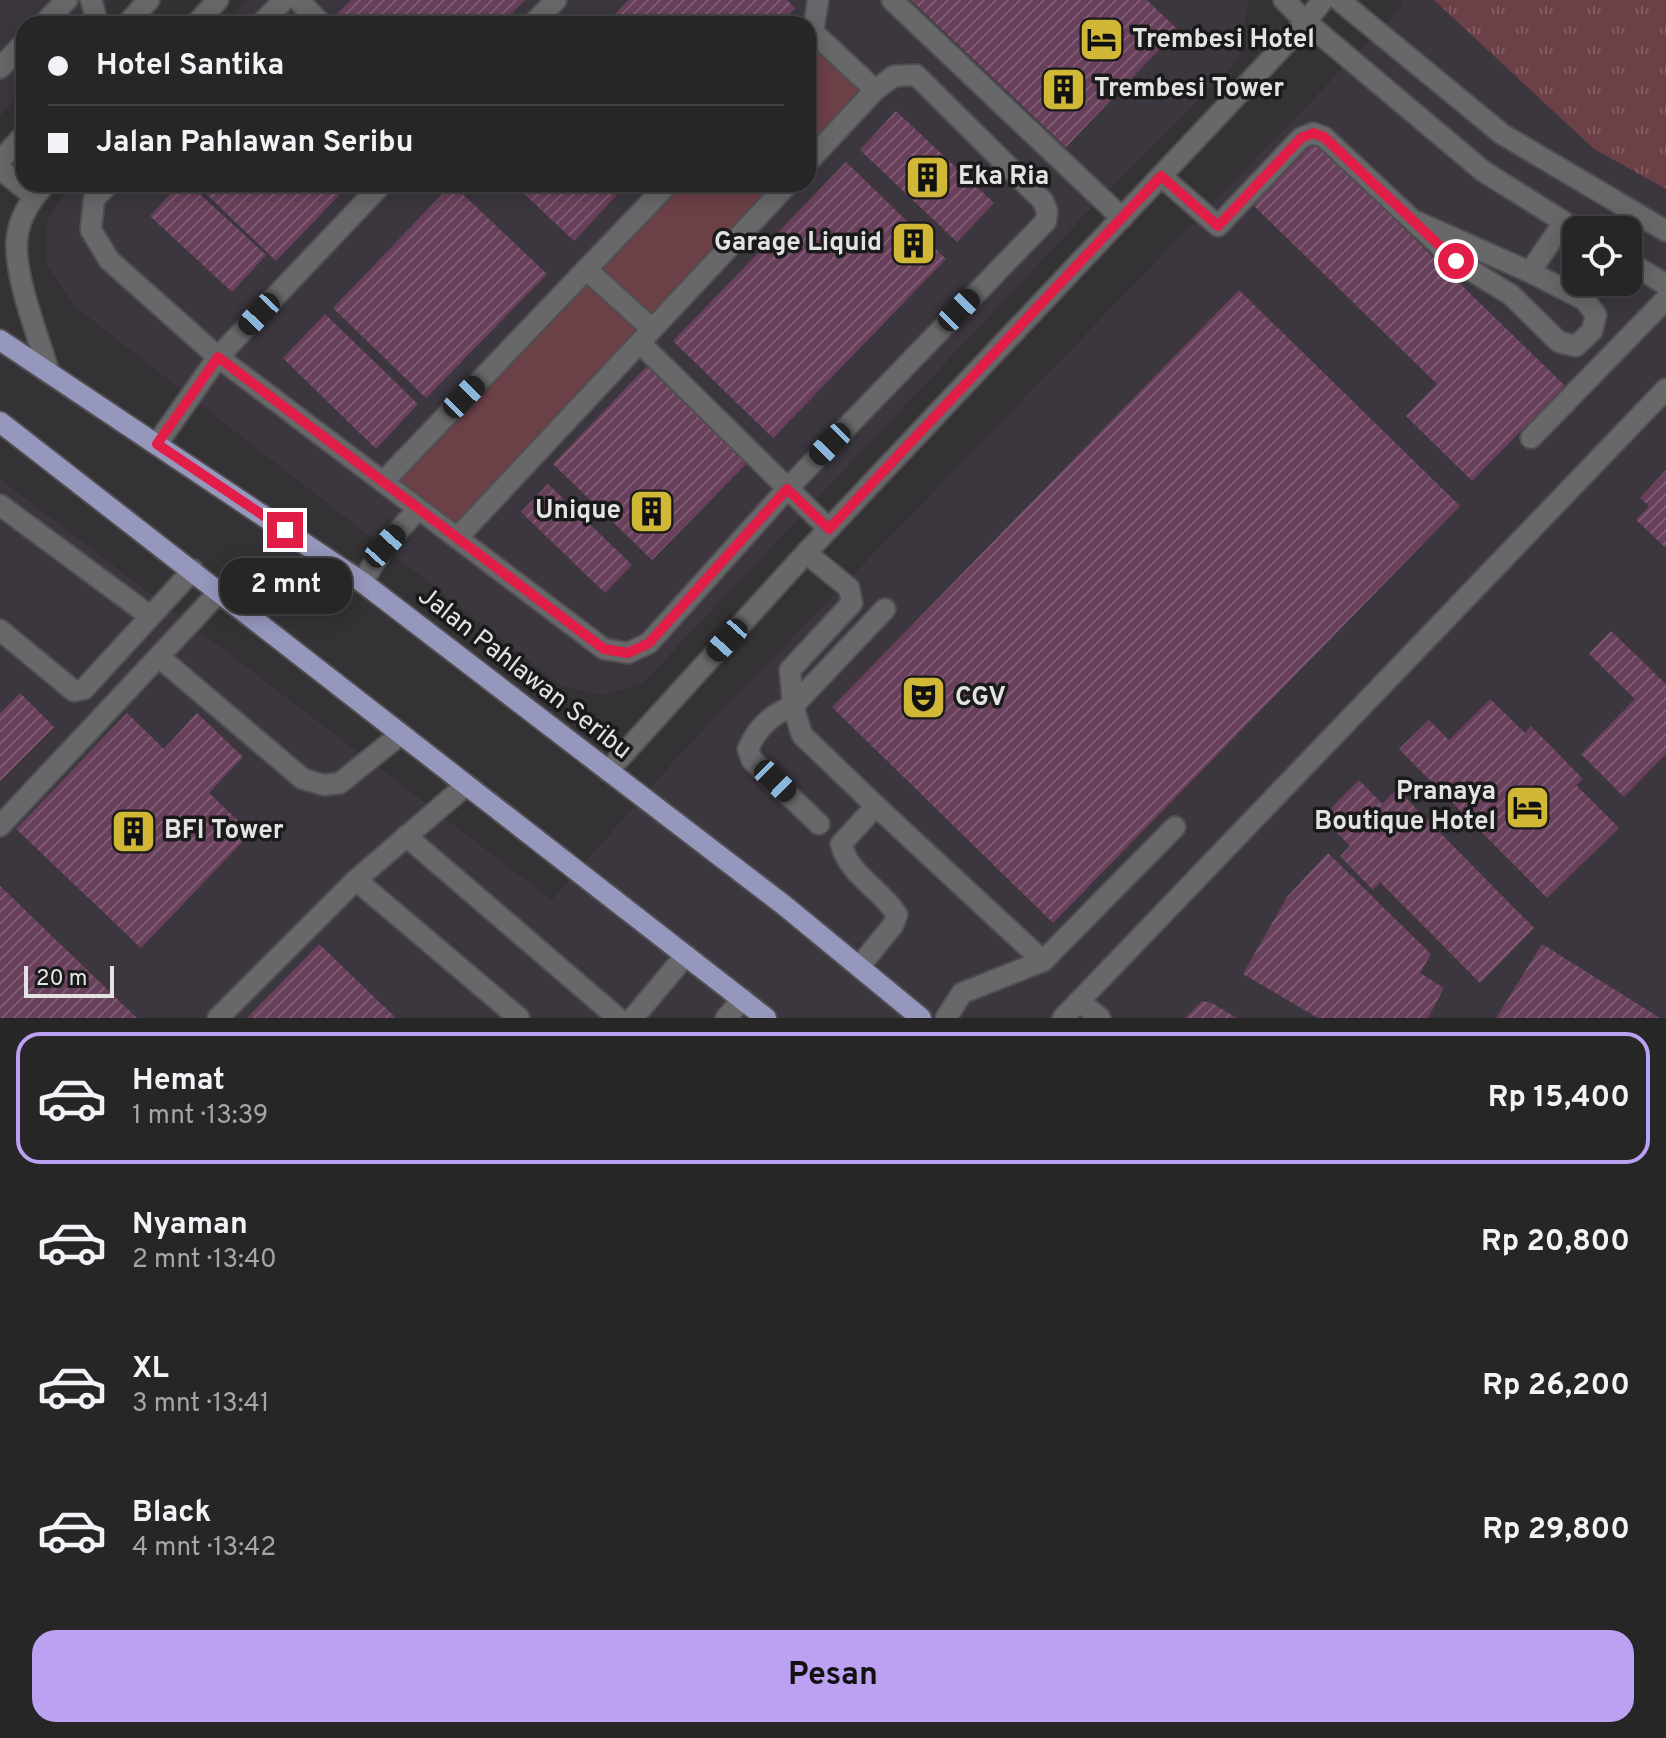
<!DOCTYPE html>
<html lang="id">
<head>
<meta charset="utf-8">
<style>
  :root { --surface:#272627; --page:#2f2e2f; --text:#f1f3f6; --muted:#a4a5a7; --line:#434344; --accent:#bca0f2 }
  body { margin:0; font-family:Overpass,sans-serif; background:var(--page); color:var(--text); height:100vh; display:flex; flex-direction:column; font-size:30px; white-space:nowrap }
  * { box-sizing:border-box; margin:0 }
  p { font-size:26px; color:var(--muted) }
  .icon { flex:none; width:44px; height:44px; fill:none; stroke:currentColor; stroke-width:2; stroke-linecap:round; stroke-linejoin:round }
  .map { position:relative; height:1018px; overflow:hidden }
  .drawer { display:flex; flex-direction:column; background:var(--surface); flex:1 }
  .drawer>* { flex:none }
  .top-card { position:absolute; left:16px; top:16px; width:800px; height:176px; border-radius:24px; box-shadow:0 4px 20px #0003,0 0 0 2px var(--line); display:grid; align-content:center; height:176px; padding:0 32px; background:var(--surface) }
  .tools { position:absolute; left:1562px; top:216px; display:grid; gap:16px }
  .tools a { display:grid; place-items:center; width:80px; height:80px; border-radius:16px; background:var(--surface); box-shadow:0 4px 20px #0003,0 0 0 2px var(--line); font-size:40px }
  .scale { position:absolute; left:24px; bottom:20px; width:90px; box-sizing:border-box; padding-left:8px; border:4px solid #e4e3e4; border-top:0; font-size:22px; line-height:28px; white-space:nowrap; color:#e4e3e4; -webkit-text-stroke:6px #1b1a1b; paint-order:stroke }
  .end { position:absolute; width:36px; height:36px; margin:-18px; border:10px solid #e11d48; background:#fff; box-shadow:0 0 0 4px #fff }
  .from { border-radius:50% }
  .bubble { position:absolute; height:56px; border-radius:24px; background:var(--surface); box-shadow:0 4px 20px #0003,0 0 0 2px var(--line); font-size:26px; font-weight:700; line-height:56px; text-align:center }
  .car { position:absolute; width:24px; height:48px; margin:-24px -12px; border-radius:10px; box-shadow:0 0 6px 2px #0007; background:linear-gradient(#222 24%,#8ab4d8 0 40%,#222 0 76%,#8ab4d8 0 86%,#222 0) }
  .top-card b { display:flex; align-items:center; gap:28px; height:76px; font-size:30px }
  .top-card b+b { border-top:2px solid var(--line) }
  .top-card i { width:20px; height:20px; background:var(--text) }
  ul { padding:14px 0 0; list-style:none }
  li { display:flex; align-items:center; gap:24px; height:132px; margin:0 16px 12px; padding:0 16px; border:4px solid transparent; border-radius:24px }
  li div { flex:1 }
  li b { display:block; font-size:30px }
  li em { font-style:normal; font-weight:700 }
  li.selected { border-color:var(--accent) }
  li>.icon { width:72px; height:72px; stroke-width:1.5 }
  .primary-button { display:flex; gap:16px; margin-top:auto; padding:16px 32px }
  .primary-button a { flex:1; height:92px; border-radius:24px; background:var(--accent); color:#111; font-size:32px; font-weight:700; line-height:92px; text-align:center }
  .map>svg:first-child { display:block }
  .built { fill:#3c373f; fill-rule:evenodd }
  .grass { fill:url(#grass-tufts) }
  .park { fill:#6c4047 }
  .building { fill:url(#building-hatch) }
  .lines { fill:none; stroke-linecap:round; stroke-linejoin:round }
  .minor-casing { stroke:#4f4e50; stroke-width:24 }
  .major-casing { stroke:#4f4e50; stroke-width:24 }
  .minor { stroke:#686769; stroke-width:20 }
  .major { stroke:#9697bd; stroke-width:20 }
  .route { stroke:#e11d48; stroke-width:10 }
  .labels { text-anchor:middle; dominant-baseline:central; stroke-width:7; stroke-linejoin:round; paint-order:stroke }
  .poi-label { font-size:26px; font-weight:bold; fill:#e4e3e4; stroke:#1b1a1b; text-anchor:start }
  .street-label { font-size:26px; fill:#e4e3e4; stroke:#1b1a1b }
</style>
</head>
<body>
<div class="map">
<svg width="1666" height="1018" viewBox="0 0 1666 1018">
  <defs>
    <pattern id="grass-tufts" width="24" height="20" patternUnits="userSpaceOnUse" patternTransform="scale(2)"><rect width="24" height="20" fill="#6c4047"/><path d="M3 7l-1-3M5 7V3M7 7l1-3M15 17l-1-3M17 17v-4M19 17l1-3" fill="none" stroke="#815b61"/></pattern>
    <pattern id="building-hatch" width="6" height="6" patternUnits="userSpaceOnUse" patternTransform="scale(2)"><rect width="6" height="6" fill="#69405b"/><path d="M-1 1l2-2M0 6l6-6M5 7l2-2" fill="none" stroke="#7e5b72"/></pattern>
  </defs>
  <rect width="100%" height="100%" fill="#343234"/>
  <g class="built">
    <polygon points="0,0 112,0 89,24 24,24 24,91 0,116"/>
    <polygon points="247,0 1249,0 1238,60 1096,203 643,683 603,695 562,686 74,306 47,264 47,221 69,184 808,184 808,24 224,24"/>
    <path d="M1400,0H1666V1018H0V479L552,900L684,750L1404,5ZM1576,230H1628V282H1576Z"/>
  </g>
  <polygon class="grass" points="1434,0 1666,0 1666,189 1594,149"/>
  <g class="park">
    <polygon points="808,37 875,90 808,162"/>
    <polygon points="668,184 788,184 457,538 383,482"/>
  </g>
  <g class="building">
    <polygon points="351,0 525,0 502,24 343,24 335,16"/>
    <polygon points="628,0 787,0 795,8 779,24 606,24"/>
    <polygon points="911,0 1147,0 1178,30 1066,147"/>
    <polygon points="896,111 994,203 957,242 860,150"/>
    <polygon points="1315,142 1565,386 1472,481 1406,416 1437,384 1253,205"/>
    <polygon points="846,162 946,259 773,438 673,341"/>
    <polygon points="179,184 189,184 266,255 232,292 150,216"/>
    <polygon points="196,184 350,184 276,261"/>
    <polygon points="452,184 547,274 426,398 333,308"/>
    <polygon points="514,184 627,184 574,241"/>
    <polygon points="1239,290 1460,506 1053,923 832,707"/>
    <polygon points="325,314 418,404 376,449 283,358"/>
    <polygon points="650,363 750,460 652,560 553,464"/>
    <polygon points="1666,470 1666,548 1636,520 1649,506 1640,498"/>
    <polygon points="548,484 632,565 605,593 521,512"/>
    <polygon points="1611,631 1666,684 1666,754 1624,797 1581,754 1635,699 1589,654"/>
    <polygon points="20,693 54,727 0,781 0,713"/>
    <polygon points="1490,699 1525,733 1531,726 1583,779 1576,785 1619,828 1547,898 1399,749 1429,720 1449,740"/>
    <polygon points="127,713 164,749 197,713 243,757 209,793 251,833 141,948 16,829"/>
    <polygon points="1359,780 1382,804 1397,789 1534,928 1480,983 1380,882 1373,890 1340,856 1350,846 1322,817"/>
    <polygon points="1328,853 1431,954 1420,973 1444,988 1428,1018 1318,1018 1243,974 1287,897"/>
    <polygon points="0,886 137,1018 0,1018"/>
    <polygon points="319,944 396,1018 247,1018"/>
    <polygon points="1542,944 1660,1018 1496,1018"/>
    <polygon points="1202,1001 1212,1003 1237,1018 1185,1018"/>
  </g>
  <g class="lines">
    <defs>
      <g id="minor">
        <polyline points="91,0 98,24"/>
        <polyline points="298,0 322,24"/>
        <polyline points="892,0 1122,218"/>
        <polyline points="1284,0 1306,22 1483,171 1577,230"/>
        <polyline points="1339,0 1502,134 1666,231"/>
        <polyline points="43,24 67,0"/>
        <polyline points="127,24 149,0"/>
        <polyline points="196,24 218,0"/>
        <polyline points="261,24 284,0"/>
        <polyline points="533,24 556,0"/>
        <polyline points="0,68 24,43"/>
        <polyline points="0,161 24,135"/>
        <polyline points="808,162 875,90"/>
        <polyline points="0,169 34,196"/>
        <polyline points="1161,176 1218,226 1301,138 1313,133 1324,137 1456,261 1511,295 1559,342 1576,346 1592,331 1596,315 1585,300 1530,272 1417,222"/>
        <path d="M45,184C31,200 19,217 17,239C13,274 39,338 49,373"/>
        <polyline points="109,184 94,199 91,230 109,260 218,357 604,649 628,653 649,643 787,489 1046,221 1047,211 1043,201 916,75 894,76 875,90 813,32 818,0"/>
        <polyline points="1628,261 1666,285"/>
        <polyline points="586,269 652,329"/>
        <polyline points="1530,272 1564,222"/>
        <polyline points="640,343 829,529"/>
        <polyline points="1531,438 1666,299"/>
        <polyline points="157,444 218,357 382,184"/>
        <polyline points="383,482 668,184"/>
        <polyline points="0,505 150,616"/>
        <polyline points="457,538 788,184"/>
        <path d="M806,553L849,588L852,603L790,670L793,706L802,735L876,806L841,844C850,877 880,887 897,915L893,925L859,967"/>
        <polyline points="362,582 385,546 418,509"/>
        <polyline points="0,630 74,691 84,689 193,570"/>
        <polyline points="159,657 303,779 324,785 340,783 401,734"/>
        <polyline points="608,771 806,553 1306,22 1323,0"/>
        <polyline points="876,806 1043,961"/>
        <path d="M819,824L752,760L748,749C757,727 772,714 793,706L885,609"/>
        <polyline points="0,826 220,591"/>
        <polyline points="406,836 618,1018"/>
        <polyline points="356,880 519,1018"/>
        <polyline points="1079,1001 1100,1018"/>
        <polyline points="218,1018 356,880 465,786"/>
        <polyline points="633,1018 686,955"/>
        <polyline points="726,1018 743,999"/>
        <polyline points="946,1018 962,993 1043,961 1175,827"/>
        <polyline points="1063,1018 1666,389"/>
      </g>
      <g id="major">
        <polyline points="0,340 362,582 785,906 921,1018"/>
        <polyline points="0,422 766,1018"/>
      </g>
    </defs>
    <use href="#minor" class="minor-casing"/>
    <use href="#major" class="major-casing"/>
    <use href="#minor" class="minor"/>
    <use href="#major" class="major"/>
  </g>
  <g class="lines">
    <polyline class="route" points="285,530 157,444 218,357 604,649 628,653 649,643 787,489 829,529 1161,176 1218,226 1301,138 1313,133 1324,137 1456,261"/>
  </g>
  <defs>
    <symbol id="hotel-square" viewBox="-11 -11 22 22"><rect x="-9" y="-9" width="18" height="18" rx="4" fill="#d1b736" stroke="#1b1a1b"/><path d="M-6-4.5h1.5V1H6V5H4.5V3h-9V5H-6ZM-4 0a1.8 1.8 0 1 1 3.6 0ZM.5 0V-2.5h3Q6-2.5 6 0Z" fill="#111"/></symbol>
    <symbol id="building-square" viewBox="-11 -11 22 22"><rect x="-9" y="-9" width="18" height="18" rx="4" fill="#d1b736" stroke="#1b1a1b"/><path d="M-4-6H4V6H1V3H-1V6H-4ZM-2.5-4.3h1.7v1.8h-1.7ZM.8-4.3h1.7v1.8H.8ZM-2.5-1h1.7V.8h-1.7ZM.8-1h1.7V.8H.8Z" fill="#111"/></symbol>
    <symbol id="theatre-square" viewBox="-11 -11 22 22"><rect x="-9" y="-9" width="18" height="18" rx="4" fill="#d1b736" stroke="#1b1a1b"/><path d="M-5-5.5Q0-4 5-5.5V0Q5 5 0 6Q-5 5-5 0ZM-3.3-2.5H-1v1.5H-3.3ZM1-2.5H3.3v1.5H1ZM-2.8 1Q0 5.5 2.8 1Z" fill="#111"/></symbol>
  </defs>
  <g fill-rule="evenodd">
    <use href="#hotel-square" x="1076" y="14" width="51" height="51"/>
    <use href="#building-square" x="1038" y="64" width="51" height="51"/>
    <use href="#building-square" x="902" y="152" width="51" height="51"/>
    <use href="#building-square" x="888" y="218" width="51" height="51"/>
    <use href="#building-square" x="626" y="486" width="51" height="51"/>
    <use href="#theatre-square" x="898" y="672" width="51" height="51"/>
    <use href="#hotel-square" x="1502" y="782" width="51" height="51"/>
    <use href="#building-square" x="108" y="806" width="51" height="51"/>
  </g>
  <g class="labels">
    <g class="poi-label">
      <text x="1132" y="40">Trembesi Hotel</text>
      <text x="1094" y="89">Trembesi Tower</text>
      <text x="958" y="177">Eka Ria</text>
      <text x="882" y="243" text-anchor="end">Garage Liquid</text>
      <text x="621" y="511" text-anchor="end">Unique</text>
      <text x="955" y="698">CGV</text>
      <text x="1496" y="792" text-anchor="end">Pranaya<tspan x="1496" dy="30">Boutique Hotel</tspan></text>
      <text x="164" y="831">BFI Tower</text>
    </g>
    <g class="street-label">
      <text transform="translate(524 674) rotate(38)">Jalan Pahlawan Seribu</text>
    </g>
  </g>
</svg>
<div class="tools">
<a><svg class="icon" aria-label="locate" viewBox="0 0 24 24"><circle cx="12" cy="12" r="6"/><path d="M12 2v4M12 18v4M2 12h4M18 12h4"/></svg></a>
</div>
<div class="scale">20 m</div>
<i class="end from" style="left:1456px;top:261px"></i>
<i class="end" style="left:285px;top:530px"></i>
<div class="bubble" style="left:220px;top:558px;width:132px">2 mnt</div>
<i class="car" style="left:959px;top:310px;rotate:44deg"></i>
<i class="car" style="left:259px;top:314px;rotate:223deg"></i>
<i class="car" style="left:464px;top:397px;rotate:44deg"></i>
<i class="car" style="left:830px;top:444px;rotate:224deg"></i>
<i class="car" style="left:385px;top:546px;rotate:42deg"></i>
<i class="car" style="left:727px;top:640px;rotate:222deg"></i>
<i class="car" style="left:775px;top:781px;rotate:134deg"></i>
<div class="top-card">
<b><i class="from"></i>Hotel Santika</b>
<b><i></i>Jalan Pahlawan Seribu</b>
</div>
</div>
<section class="drawer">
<ul>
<li class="selected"><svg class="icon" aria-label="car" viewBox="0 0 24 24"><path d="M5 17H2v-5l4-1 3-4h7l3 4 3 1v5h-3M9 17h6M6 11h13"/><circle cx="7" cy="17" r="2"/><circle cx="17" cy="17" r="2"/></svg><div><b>Hemat</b><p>1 mnt · 13:39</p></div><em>Rp 15,400</em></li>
<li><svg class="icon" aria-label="car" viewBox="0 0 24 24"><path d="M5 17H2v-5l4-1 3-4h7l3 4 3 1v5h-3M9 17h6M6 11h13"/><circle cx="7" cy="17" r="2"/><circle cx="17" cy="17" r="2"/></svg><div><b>Nyaman</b><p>2 mnt · 13:40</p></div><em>Rp 20,800</em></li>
<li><svg class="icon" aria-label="car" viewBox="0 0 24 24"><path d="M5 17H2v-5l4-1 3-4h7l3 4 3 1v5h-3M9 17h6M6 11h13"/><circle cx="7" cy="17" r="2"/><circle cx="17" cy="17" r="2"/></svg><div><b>XL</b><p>3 mnt · 13:41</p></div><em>Rp 26,200</em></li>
<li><svg class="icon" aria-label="car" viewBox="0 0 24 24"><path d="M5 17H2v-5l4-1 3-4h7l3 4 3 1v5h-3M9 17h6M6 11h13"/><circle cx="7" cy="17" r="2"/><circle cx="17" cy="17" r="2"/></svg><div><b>Black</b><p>4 mnt · 13:42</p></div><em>Rp 29,800</em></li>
</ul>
<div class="primary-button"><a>Pesan</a></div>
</section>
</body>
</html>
